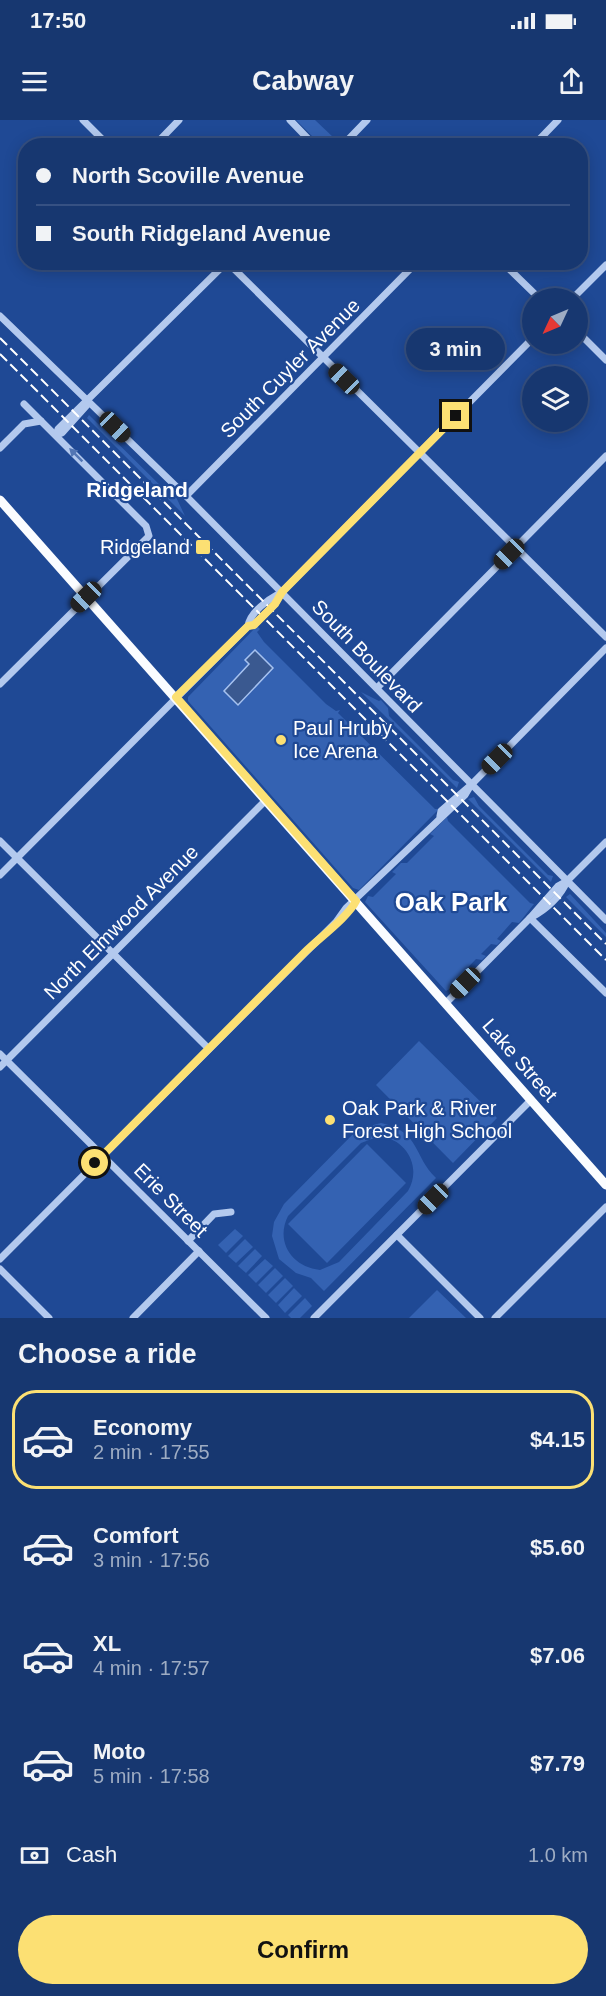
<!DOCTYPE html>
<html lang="en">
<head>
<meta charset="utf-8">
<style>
  :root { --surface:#173770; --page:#244278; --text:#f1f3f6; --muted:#9eacc3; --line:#365183; --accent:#fce073 }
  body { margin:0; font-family:Arial,sans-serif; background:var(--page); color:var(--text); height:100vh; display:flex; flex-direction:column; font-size:22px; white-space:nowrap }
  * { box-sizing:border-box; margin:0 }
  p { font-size:20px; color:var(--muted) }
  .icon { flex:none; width:33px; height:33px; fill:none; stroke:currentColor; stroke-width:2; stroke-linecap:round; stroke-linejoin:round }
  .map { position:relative; height:1198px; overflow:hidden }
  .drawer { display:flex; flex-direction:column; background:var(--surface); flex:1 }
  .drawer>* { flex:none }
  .guide { position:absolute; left:18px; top:18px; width:570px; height:132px; border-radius:24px; box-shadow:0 3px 15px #0003,0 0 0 2px var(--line); display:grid; align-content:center; height:132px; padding:0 18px; background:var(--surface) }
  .needle { width:39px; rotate:226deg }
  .controls { position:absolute; left:522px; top:168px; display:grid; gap:12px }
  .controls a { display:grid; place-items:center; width:66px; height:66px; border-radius:50%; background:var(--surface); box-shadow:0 3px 15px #0003,0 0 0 2px var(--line); font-size:30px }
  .end { position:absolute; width:27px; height:27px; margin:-14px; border:8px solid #fce073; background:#111; box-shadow:0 0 0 3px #111 }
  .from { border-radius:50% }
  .bubble { position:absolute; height:42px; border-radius:21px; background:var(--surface); box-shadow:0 3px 15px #0003,0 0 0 2px var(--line); font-size:20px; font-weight:700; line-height:42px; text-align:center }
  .car { position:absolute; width:18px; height:36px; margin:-18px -9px; border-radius:8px; box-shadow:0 0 4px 2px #0007; background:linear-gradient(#222 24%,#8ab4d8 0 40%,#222 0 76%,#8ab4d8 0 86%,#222 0) }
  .guide b { display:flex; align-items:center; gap:21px; height:57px; font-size:22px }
  .guide b+b { border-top:2px solid var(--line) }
  .guide i { width:15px; height:15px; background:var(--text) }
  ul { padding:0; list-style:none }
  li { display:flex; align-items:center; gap:18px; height:99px; margin:0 12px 9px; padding:0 6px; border:3px solid transparent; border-radius:24px }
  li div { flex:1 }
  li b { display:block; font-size:22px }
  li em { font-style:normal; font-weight:700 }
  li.active { border-color:var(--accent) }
  li>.icon { width:54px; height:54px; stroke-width:1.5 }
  h2 { padding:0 18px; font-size:27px; line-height:72px }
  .pay { display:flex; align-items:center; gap:15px; height:66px; padding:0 18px; font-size:22px }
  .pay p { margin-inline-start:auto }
  .button { display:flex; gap:12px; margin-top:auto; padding:12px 18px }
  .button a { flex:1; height:69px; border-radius:36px; background:var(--accent); color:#111; font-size:24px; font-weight:700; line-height:69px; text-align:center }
  .status { display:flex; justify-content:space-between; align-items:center; height:42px; padding:0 30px; background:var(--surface); direction:ltr }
  .status svg { height:16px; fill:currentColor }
  header { display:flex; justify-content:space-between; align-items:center; height:78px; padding:0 18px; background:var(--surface); font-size:27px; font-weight:700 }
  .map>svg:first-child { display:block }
  .green { fill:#3462b2; fill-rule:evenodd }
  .water { fill:#3a5990; stroke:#a6c2f0; stroke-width:1.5 }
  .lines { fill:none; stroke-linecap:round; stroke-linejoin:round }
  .minor { stroke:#b3c9ee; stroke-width:7 }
  .major { stroke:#fafcff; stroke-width:9 }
  .rail { stroke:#fff; stroke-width:2; stroke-dasharray:10 4.5; stroke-linecap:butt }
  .oneway { fill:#5376b4 }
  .route { stroke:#fce073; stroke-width:8 }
  .poi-dot { fill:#fce073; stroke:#1f4995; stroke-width:2 }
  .labels { text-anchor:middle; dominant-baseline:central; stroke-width:4.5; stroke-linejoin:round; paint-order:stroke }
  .street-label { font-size:20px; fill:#fff; stroke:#1f4995 }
  .poi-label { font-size:20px; fill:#fff; stroke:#1f4995; text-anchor:start }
  .neighbourhood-label { font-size:21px; font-weight:bold; fill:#fff; stroke:#1f4995 }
  .district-label { font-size:26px; font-weight:bold; fill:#fff; stroke:#1f4995 }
</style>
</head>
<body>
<div class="status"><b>17:50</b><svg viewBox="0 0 49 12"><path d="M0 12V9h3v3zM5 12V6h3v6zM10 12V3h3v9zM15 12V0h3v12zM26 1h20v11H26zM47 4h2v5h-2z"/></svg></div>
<header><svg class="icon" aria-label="menu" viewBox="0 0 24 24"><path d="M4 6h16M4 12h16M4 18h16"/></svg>Cabway<svg class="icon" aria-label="share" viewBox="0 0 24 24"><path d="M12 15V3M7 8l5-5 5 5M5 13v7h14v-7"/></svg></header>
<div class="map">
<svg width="606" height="1198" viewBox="0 0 606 1198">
  <rect width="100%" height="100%" fill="#1f4995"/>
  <g class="green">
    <polygon points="296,0 315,0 334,18 326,25 321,25"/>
    <polygon points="89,295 171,376 176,377 185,396 87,298"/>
    <polygon points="257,506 260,509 257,512 264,522 326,584 336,591 340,590 338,593 435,689 439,689 359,770 353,768 188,581 188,577"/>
    <polygon points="361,572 379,581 381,580 388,588 389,596 453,660 459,662 457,668"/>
    <polygon points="474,677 479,686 548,755 553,756 551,762 468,679"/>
    <polygon points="447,697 448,701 530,783 534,784 519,803 512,802 497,819 501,821 497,825 491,824 481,834 486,836 482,840 476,839 454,862 457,865 446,871 365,782 368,776 373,777 396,754 392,752 401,743 407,743 434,716 430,714"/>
    <polygon points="570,774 606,813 606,817 566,777"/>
    <polygon points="419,921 497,998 453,1043 376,965"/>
    <path d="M381,1003C421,1012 413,1036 436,1058L324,1171L311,1158L296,1153L279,1139L272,1116L274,1102L284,1084L358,1009ZM380,1016C407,1020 422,1047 408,1071L339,1142L320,1150C292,1147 275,1122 288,1096L361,1023Z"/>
    <polygon points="367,1024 406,1063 327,1143 288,1104"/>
    <polygon points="235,1109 243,1116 226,1133 218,1125"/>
    <polygon points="245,1119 253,1127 236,1143 228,1136"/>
    <polygon points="255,1129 262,1136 246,1153 238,1146"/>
    <polygon points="265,1139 273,1146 256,1163 248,1155"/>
    <polygon points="275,1148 283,1156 266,1173 258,1165"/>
    <polygon points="285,1158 293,1166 276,1183 268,1175"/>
    <polygon points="294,1168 302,1176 285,1193 278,1185"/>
    <polygon points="437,1170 466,1198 409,1198"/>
    <polygon points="305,1178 312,1186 300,1198 291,1198 288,1195"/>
  </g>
  <polygon class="water" points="255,530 273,548 238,585 224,571 249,544 245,540"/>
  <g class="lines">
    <g class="minor">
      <polyline points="83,0 109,26"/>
      <polyline points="290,0 315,26"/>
      <polyline points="154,26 179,0"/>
      <polyline points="342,26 367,0"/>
      <polyline points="533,26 558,0"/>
      <polyline points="227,142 606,517"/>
      <polyline points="502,142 539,178"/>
      <polyline points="573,178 606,145"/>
      <polyline points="0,196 186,376 606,800"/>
      <polyline points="578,212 606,240"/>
      <polyline points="56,315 58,309 227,142"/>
      <polyline points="56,315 62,313 88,284"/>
      <polyline points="0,328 24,304 41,301"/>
      <polyline points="186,376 417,142"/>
      <polyline points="248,506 254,505 275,484 282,472 532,219"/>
      <polyline points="0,564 149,416 146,406 24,284"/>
      <polyline points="377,568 606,336"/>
      <polyline points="440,696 441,691 471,665 606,528"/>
      <polyline points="0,721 208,928"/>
      <path d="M0,755L248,506C250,492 269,479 280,473"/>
      <path d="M532,797C547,789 561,776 567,761"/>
      <polyline points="530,798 606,873"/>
      <polyline points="446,883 530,798 558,766 567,761 606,722"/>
      <polyline points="0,934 266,1198"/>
      <polyline points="0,947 266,680"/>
      <polyline points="397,1115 480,1198"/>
      <polyline points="188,1121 214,1094 231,1092"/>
      <polyline points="0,1139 336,802 346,788 465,675 471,665"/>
      <polyline points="0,1149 49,1198"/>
      <polyline points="133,1198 199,1131"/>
      <polyline points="314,1198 531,980"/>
      <polyline points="495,1198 606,1087"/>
    </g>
    <polyline class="major" points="0,380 606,1065"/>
    <g class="rail">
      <polyline points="0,218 606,824"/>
      <polyline points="0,234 606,840"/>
    </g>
  </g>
  <defs><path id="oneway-solid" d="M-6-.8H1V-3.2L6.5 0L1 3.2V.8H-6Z" transform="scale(1.5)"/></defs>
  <use class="oneway" href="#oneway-solid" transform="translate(76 335) rotate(-135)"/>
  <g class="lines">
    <path class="route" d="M95,1043L305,832C319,818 348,797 356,781L176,577L248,506L254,505L275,484L282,472L456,296"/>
  </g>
  <g class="poi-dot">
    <rect x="195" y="419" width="16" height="16" rx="3"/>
    <circle cx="281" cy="620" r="6"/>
    <circle cx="330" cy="1000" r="6"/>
  </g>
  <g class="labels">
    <g class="street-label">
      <text transform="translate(290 248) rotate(-45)">South Cuyler Avenue</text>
      <text transform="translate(367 536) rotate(46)">South Boulevard</text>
      <text transform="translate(121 802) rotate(-45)">North Elmwood Avenue</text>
      <text transform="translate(520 940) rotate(49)">Lake Street</text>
      <text transform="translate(171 1080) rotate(45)">Erie Street</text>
    </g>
    <g class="poi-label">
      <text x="190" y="427" text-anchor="end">Ridgeland</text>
      <text x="293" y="608">Paul Hruby<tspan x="293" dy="23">Ice Arena</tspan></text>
      <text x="342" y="988">Oak Park &amp; River<tspan x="342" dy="23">Forest High School</tspan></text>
    </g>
    <g class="neighbourhood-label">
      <text x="137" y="369">Ridgeland</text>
    </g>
    <g class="district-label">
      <text x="451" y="782">Oak Park</text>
    </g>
  </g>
</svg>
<div class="controls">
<a><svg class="needle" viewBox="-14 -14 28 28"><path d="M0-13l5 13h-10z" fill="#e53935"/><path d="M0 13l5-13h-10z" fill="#9eacc3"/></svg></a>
<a><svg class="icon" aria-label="layers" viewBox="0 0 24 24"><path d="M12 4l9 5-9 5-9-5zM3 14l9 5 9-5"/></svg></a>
</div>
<i class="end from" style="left:95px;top:1043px"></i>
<i class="end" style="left:456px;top:296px"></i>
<div class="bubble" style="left:406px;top:208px;width:99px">3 min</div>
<i class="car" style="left:344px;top:259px;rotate:314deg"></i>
<i class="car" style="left:115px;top:307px;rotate:134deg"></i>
<i class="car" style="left:509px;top:434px;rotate:225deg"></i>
<i class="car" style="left:86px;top:477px;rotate:226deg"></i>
<i class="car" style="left:497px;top:639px;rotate:225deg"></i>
<i class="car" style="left:465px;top:863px;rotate:225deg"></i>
<i class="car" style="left:433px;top:1079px;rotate:225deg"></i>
<div class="guide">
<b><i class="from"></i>North Scoville Avenue</b>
<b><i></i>South Ridgeland Avenue</b>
</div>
</div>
<section class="drawer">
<h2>Choose a ride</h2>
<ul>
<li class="active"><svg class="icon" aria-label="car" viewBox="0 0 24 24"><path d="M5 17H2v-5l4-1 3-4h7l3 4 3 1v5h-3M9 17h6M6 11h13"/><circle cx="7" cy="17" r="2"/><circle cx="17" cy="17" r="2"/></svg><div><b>Economy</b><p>2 min · 17:55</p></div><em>$4.15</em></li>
<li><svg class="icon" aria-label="car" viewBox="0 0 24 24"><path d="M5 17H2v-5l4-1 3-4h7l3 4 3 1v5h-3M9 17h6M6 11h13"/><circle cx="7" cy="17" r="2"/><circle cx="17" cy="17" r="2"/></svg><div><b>Comfort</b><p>3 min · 17:56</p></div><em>$5.60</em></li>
<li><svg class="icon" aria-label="car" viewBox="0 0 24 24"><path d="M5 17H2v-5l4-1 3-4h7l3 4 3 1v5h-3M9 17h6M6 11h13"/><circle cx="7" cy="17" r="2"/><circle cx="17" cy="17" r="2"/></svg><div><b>XL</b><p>4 min · 17:57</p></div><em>$7.06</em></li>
<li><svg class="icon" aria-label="car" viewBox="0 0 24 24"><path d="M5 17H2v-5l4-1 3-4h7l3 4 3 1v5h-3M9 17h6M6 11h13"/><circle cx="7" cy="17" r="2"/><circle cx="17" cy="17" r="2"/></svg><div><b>Moto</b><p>5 min · 17:58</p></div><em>$7.79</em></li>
</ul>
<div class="pay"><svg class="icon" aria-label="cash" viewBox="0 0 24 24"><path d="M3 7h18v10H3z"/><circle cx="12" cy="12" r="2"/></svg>Cash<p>1.0 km</p></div>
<div class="button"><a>Confirm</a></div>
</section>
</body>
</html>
